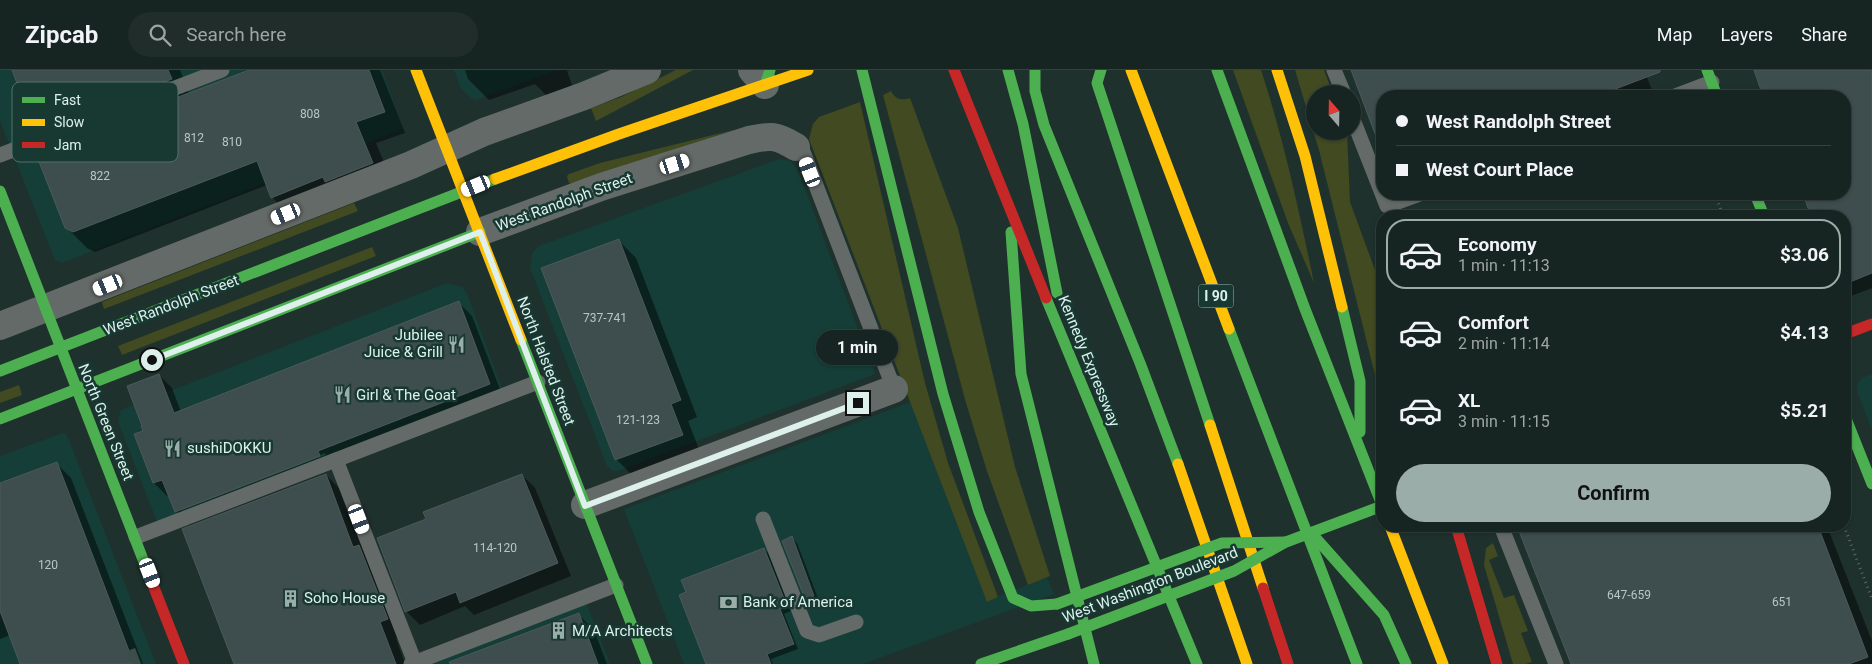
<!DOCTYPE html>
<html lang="en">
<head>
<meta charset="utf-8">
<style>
  :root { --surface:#172522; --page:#202d2a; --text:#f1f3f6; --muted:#9ea5a5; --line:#364240; --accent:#9bada9 }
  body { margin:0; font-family:Roboto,sans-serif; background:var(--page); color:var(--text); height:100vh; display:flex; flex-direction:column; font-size:19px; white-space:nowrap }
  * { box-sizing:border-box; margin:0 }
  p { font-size:16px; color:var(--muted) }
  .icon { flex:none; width:28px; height:28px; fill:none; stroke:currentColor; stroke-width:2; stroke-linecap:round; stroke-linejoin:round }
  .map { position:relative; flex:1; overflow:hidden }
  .panel { position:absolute; left:1376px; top:140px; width:475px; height:322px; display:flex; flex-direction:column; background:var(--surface); border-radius:20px; box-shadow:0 1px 4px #0004,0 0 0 1px var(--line) }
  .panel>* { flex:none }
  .guide { position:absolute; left:1376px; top:20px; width:475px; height:110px; border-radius:20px; box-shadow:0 1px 4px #0004,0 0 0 1px var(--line); display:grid; align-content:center; height:110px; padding:0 20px; background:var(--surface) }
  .needle { width:32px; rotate:340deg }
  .tools { position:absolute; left:1306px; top:15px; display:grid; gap:10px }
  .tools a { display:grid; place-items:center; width:55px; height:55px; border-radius:50%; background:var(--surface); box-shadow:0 1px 4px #0004,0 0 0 1px var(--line); font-size:25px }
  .end { position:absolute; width:22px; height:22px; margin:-11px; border:6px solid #def0ec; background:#111; box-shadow:0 0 0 2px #111 }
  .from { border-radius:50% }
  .bubble { position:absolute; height:35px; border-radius:18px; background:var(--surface); box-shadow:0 1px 4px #0004,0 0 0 1px var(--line); font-size:16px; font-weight:700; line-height:35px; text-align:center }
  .car { position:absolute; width:15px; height:30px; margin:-15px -8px; border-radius:6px; box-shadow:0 0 4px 1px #0007; background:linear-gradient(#fff 24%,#345 0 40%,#fff 0 76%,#345 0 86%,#fff 0) }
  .guide b { display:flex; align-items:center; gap:18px; height:48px; font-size:19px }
  .guide b+b { border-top:1px solid var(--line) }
  .guide i { width:12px; height:12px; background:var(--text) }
  ul { padding:9px 0 0; list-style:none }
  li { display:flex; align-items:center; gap:15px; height:70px; margin:0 10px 8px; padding:0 10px; border:2px solid transparent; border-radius:20px }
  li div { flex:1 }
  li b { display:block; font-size:19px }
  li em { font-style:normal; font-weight:700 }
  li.current { border-color:var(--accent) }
  li>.icon { width:45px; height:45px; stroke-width:1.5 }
  .button { display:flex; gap:10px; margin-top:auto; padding:10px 20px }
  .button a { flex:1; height:58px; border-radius:30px; background:var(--accent); color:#111; font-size:20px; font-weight:700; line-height:58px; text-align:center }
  header { display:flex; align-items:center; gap:30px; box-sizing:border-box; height:70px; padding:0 25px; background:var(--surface); border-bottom:1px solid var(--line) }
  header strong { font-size:24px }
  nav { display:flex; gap:28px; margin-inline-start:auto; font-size:18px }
  .search { width:350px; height:45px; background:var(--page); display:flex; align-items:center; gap:12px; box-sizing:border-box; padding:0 18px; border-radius:28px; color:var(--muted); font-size:19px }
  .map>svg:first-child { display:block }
  .built { fill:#143e37 }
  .green { fill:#414a20 }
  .shadow { fill:#0007; fill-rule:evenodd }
  .building { fill:#3e4d4d; stroke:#4b5a59 }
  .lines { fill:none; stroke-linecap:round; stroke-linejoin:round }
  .street-tunnel { stroke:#3c4e4a; stroke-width:28; stroke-dasharray:28 14; stroke-linecap:butt }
  .path { stroke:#606765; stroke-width:3; stroke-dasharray:1 4; stroke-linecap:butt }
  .lane { stroke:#646a67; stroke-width:15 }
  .street { stroke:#646a67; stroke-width:28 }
  .fast { stroke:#4caf50; stroke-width:11 }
  .slow { stroke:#ffc107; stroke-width:11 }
  .jam { stroke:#c62828; stroke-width:11 }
  .fast-bridge { stroke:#4caf50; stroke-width:11 }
  .route { stroke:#def0ec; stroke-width:6 }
  .labels { text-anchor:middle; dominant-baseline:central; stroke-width:5; stroke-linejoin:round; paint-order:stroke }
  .number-label { font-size:12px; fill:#b6c7c4 }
  .shield { fill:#173932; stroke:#a2b9b4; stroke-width:1 }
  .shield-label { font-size:14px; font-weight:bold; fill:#def0ec }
  .street-label { font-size:15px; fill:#def0ec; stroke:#173932 }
  .poi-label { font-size:15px; fill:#def0ec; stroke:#173932; text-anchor:start }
  .key { fill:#173932; stroke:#53706a; stroke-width:1 }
  .key-label { font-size:14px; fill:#def0ec }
</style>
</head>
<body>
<header>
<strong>Zipcab</strong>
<div class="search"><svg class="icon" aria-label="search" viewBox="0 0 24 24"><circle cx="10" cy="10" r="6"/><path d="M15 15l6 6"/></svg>Search here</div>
<nav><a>Map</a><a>Layers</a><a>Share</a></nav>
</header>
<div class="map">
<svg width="1872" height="594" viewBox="0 0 1872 594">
  <rect width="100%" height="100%" fill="#1f312d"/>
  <g class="built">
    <polygon points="0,0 382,0 403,59 62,193 55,190 51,180 0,51"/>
    <polygon points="454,0 558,0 476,30 470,27 461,19"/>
    <polygon points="779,89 790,91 797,98 875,304 618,401 613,401 607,396 530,198 532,183 539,176"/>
    <polygon points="447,213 463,217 467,224 504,324 159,457 120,357 118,349 121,340"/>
    <polygon points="1872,304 1872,360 1857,321 1858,314 1862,308"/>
    <polygon points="911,332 987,531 1047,507 1054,524 863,594 684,594 624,439"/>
    <polygon points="63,363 67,365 156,594 0,594 0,386"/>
    <polygon points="584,527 610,594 411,594"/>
  </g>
  <g class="green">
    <polygon points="676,0 693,0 596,51 591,38 621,27"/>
    <path d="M1233,0H1261C1284,70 1299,141 1314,213L1288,153Z"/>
    <polygon points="1295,0 1324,0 1333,24 1315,24 1315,61 1347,61 1350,132 1382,219 1382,333 1319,80"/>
    <path d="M891,21C895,29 901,31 910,28L958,158L1015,397L1050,506L1028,515L987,401L966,333L883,25Z"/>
    <polygon points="860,32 925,313 948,393 998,527 987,532 809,69 813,54 819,47"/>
    <polygon points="733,60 573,114 569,113 567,106 569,104 600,93"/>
    <polygon points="354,133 358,141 104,239 102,232"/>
    <polygon points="372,177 376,186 122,285 118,276"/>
    <polygon points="19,315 22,325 0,333 0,322"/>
    <polygon points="1493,473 1498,486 1489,490 1504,528 1514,525 1528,561 1521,563 1532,592 1526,594 1513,594 1484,495 1486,478"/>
  </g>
  <g class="shadow">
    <polygon points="28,0 180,0 189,24 247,2 246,0 380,0 405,63 376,73 393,114 292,148 272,127 267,115 95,182 87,178 66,157 52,76 36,61 15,5"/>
    <polygon points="465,0 571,0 567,1 575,23 552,31 535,14 489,30 468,9"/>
    <polygon points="1353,0 1644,0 1654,25 1382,26 1382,79"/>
    <polygon points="1755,0 1872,0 1872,218 1851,226 1845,220 1845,146 1813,146 1804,124 1845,124 1845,26 1765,26"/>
    <polygon points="619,171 636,188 697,347 688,351 700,382 633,406 616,389"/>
    <path d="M458,232L472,246L503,327L189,455L176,441L169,425L167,426L154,413L144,361L159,305L172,318L181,342ZM325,383L326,385L181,441V438Z"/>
    <polygon points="56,393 71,408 143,594 22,594 10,565 0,569 0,415"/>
    <polygon points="326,405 342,421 403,565 396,568 405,594 236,594 183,461"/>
    <polygon points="522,405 535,418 571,506 474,545 465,536 420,555 406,541 428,450"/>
    <polygon points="1520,456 1827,456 1872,571 1872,594 1572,594 1519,457"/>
    <polygon points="792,468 797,473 819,531 811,534 806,529"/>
    <polygon points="764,479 769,484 791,541 784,544 798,579 771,589 773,594 707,594 681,526"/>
    <polygon points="578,544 594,560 607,594 448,594"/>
  </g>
  <g class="building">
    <polygon points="12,0 168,0 172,9 35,61"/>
    <polygon points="249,0 369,0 385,42 356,52 373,93 325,112 323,107 271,128 257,91 73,162 65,158 36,84 43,81 42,79"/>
    <polygon points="1351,0 1660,0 1660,2 1597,26 1382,26 1382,77 1380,77"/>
    <polygon points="1754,0 1872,0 1872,203 1845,214 1845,146 1811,146 1803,124 1845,124 1845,26 1763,26"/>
    <polygon points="619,169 681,330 671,334 683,365 615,390 541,198"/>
    <polygon points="459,231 490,314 318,381 320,386 175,442 162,410 153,413 134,364 143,361 141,356 142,356 127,316 159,304 174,343"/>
    <polygon points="57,392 75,439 134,594 20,594 0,541 0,413"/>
    <polygon points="326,404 353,477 359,475 388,549 380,552 396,594 234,594 182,459"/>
    <polygon points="522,404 558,493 460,533 456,522 405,542 377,468 426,449 423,442"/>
    <polygon points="1517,456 1818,456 1868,587 1849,594 1571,594"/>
    <polygon points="792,466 814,526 805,529 782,471"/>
    <polygon points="764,478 787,536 780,539 794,574 767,584 771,594 706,594 679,525 686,522 681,510"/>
    <polygon points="579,543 598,594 450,594 449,592"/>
  </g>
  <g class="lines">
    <polyline class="street-tunnel" points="132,594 140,591"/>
    <g class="path">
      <polyline points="1715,124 1723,146"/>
      <polyline points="1844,456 1872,529"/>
    </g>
    <g class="lane">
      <polyline points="1334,0 1344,24"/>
      <polyline points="1675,26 1712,12"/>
      <polyline points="1352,47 1387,136 1420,124"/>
      <polyline points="796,77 804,84 894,319"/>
      <polyline points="0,85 222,0"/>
      <polyline points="336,390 415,593"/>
      <polyline points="763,449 807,561 819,565 856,552"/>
      <polyline points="1501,456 1556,594"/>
      <polyline points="136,467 538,312"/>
      <polyline points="411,594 616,515"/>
    </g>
    <g class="street">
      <polyline points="752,0 765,15"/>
      <path d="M480,162L601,117L749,70C771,65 776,65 796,77"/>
      <polyline points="0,256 411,95 484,62 584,26 647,0"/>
      <polyline points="585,435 894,319"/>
    </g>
    <g class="fast">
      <polyline points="862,0 943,324 979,442 1013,528 1031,536 1057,534"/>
      <polyline points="1008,0 1023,54 1057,223"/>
      <polyline points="1035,0 1035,21 1044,55 1140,293 1178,394"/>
      <polyline points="1101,0 1097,13 1210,355"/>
      <polyline points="1217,0 1305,239 1382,435"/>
      <polyline points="1707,0 1717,26"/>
      <polyline points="765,15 770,0"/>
      <polyline points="0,121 149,505"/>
      <polyline points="1755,124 1764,146"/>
      <polyline points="1011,162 1021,304 1094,594"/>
      <polyline points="1046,228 1197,594"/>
      <polyline points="1342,237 1360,311 1360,362"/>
      <polyline points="1229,259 1357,594"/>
      <polyline points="521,270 647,594"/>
      <polyline points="0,301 495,109"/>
      <polyline points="1845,346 1872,414"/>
      <polyline points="0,349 480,162"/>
      <polyline points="1314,466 1384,545 1406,594"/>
      <polyline points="981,594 1068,564"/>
    </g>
    <g class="slow">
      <polyline points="416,0 521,270"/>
      <polyline points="1131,0 1229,259"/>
      <polyline points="1277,0 1305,86 1342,237"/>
      <polyline points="495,109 619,64 808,0"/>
      <polyline points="1210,355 1263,518"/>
      <polyline points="1178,394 1247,594"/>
      <polyline points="1390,456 1443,594"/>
    </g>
    <g class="jam">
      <polyline points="954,0 1046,228"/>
      <polyline points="1845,264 1872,254"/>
      <polyline points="1456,456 1497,594"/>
      <polyline points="149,505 184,594"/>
      <polyline points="1263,518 1288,594"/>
    </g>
    <g class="fast-bridge">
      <polyline points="1057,534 1222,473 1286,472"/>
      <polyline points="1068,564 1234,501 1286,472 1382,436"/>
    </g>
  </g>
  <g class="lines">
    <polyline class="route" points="152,290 480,162 585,436 858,333"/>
  </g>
  <defs>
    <symbol id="restaurant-bare" viewBox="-9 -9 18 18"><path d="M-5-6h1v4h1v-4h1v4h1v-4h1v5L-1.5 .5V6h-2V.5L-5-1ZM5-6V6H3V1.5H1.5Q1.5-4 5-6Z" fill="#9bada9" stroke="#173932" stroke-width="2.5" paint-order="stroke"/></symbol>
    <symbol id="building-bare" viewBox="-9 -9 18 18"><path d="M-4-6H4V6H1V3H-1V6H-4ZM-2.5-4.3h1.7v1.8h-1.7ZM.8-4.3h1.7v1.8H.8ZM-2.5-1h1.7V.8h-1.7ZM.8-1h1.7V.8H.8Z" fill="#9bada9" stroke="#173932" stroke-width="2.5" paint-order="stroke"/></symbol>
    <symbol id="bank-bare" viewBox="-9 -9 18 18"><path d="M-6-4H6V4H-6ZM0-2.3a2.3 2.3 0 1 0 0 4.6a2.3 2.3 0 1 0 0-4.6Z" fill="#9bada9" stroke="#173932" stroke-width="2.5" paint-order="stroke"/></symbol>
  </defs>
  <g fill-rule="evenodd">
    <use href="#restaurant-bare" x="444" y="262" width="25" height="25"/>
    <use href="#restaurant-bare" x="330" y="312" width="25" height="25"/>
    <use href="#restaurant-bare" x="160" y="366" width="25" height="25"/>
    <use href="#building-bare" x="278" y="516" width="25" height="25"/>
    <use href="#bank-bare" x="716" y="520" width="25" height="25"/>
    <use href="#building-bare" x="546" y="548" width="25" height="25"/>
  </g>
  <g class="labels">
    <g class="number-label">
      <text x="310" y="44">808</text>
      <text x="194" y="68">812</text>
      <text x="232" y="72">810</text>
      <text x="100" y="106">822</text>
      <text x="605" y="248">737-741</text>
      <text x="638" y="350">121-123</text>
      <text x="495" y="478">114-120</text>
      <text x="48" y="495">120</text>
      <text x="1629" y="525">647-659</text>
      <text x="1782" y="532">651</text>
    </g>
    <rect class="shield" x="1198.5" y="214.5" width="35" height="23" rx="4"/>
    <g class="shield-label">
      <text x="1216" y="226">I 90</text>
    </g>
    <g class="street-label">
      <text transform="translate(564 132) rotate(-20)">West Randolph Street</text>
      <text transform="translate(171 235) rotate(-21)">West Randolph Street</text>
      <text transform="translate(546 291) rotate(69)">North Halsted Street</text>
      <text transform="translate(1089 291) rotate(68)">Kennedy Expressway</text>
      <text transform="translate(106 352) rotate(68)">North Green Street</text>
      <text transform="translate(1150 515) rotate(-21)">West Washington Boulevard</text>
    </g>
    <g class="poi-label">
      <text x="443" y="265" text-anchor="end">Jubilee<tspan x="443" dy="17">Juice &amp; Grill</tspan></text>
      <text x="356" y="325">Girl &amp; The Goat</text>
      <text x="187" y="378">sushiDOKKU</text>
      <text x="304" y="528">Soho House</text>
      <text x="743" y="532">Bank of America</text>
      <text x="572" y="561">M/A Architects</text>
    </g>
  </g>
  <rect x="12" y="12" width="166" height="80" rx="8" class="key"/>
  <rect x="22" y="27" width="23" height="6" fill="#4caf50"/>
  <rect x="22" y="49" width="23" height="7" fill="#ffc107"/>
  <rect x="22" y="72" width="23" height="6" fill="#c62828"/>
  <g class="key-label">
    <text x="54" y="35">Fast</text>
    <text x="54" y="57">Slow</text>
    <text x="54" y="80">Jam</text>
  </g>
</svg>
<div class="tools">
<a><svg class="needle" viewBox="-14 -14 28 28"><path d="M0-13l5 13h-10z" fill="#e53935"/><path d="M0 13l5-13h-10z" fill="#9ea5a5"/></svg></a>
</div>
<i class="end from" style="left:152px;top:290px"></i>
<i class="end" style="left:858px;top:333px"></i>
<div class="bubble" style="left:816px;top:260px;width:82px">1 min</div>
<i class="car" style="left:675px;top:94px;rotate:72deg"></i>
<i class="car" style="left:810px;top:102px;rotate:339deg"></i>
<i class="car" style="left:476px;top:116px;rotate:248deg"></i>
<i class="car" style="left:286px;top:144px;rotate:248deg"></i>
<i class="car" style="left:108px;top:215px;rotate:248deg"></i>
<i class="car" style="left:359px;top:449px;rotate:159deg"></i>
<i class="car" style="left:150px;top:503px;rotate:159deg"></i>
<div class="guide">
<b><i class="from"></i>West Randolph Street</b>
<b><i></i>West Court Place</b>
</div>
<section class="panel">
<ul>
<li class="current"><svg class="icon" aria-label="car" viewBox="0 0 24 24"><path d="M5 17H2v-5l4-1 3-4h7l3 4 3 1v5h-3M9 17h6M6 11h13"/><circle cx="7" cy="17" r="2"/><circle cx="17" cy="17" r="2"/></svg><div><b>Economy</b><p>1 min · 11:13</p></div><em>$3.06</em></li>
<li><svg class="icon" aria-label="car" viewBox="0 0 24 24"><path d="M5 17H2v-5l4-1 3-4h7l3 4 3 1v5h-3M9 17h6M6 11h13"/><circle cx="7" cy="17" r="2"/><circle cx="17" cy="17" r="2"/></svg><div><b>Comfort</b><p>2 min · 11:14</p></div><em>$4.13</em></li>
<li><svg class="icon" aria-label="car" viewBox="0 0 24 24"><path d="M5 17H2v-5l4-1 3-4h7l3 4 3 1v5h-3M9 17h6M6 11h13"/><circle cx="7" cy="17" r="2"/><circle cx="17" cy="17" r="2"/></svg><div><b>XL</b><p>3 min · 11:15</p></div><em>$5.21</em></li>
</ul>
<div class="button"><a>Confirm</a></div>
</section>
</div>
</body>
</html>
